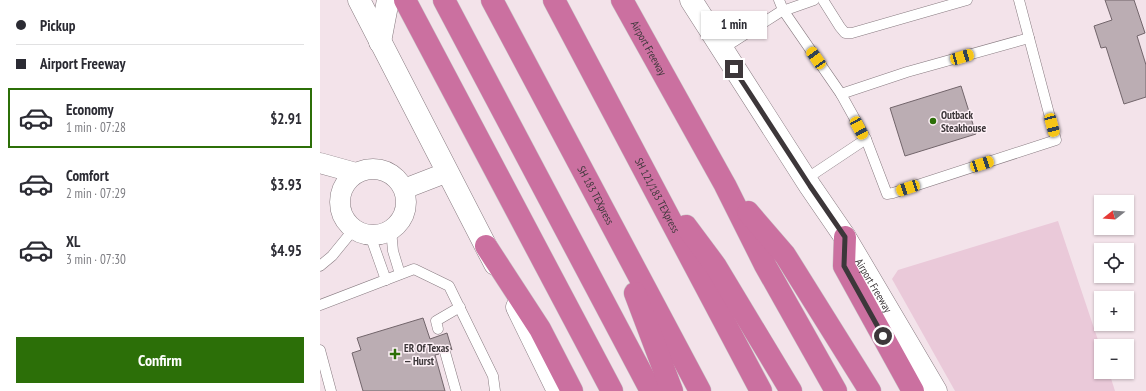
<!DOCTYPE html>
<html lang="en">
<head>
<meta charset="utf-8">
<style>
  :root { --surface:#fff; --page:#f2f2f3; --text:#2b2b33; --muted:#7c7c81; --line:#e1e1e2; --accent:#2c6f08 }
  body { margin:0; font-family:"PT Sans Narrow",sans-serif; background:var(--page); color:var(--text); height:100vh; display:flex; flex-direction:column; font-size:15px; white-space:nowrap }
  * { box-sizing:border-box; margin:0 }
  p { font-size:13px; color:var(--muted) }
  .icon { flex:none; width:22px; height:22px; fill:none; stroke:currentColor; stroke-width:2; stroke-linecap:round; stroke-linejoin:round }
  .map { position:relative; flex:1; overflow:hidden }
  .side { display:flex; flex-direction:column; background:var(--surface); width:320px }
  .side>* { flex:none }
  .guide { display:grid; align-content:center; height:88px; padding:0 16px; background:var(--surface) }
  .needle { width:26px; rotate:253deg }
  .controls { position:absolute; left:774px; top:195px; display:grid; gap:8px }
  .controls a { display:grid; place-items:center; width:40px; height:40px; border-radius:0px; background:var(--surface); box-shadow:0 1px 3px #0004; font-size:20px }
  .end { position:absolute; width:18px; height:18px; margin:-9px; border:5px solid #3d373a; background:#fff; box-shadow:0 0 0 2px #fff }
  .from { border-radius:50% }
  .bubble { position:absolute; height:28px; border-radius:0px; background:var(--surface); box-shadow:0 1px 3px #0004; font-size:13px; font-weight:600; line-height:28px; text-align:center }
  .car { position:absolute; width:12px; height:24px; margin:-12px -6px; border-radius:5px; box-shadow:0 0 3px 1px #0007; background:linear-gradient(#f5c518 24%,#345 0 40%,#f5c518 0 76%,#345 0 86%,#f5c518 0) }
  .guide b { display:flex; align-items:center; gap:14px; height:38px; font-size:15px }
  .guide b+b { border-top:1px solid var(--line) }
  .guide i { width:10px; height:10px; background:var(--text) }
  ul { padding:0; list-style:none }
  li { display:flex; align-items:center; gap:12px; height:60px; margin:0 8px 6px; padding:0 8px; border:2px solid transparent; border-radius:0px }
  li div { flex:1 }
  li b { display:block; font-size:15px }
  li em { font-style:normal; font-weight:600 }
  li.selected { border-color:var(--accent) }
  li>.icon { width:36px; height:36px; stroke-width:1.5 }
  .primary-button { display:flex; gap:8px; margin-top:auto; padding:8px 16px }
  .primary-button a { flex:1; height:46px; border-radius:0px; background:var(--accent); color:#fff; font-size:16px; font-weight:600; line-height:46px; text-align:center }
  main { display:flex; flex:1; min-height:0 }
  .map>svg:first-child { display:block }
  .green { fill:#eac9d9 }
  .building { fill:#bbadb3; stroke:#72656b }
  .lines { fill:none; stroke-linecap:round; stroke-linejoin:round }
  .service-casing { stroke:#887b81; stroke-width:11 }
  .minor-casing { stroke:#887b81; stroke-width:21 }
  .secondary-casing { stroke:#887b81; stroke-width:23 }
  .motorway-casing { stroke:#c9c7c8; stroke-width:23 }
  .service { stroke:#fff; stroke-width:10 }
  .minor { stroke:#fff; stroke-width:20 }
  .secondary { stroke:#fff; stroke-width:22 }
  .motorway { stroke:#cb70a0; stroke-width:22 }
  .route { stroke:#3d373a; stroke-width:5 }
  .poi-dot { fill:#2c6f08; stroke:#fef1f7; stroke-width:1.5 }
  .labels { text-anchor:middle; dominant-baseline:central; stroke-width:3; stroke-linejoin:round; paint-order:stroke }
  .street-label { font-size:11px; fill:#3d373a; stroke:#fef1f7 }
  .poi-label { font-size:11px; font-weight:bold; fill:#3d373a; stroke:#fef1f7; text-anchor:start }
</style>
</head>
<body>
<main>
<section class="side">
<div class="guide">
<b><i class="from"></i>Pickup</b>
<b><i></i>Airport Freeway</b>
</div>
<ul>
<li class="selected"><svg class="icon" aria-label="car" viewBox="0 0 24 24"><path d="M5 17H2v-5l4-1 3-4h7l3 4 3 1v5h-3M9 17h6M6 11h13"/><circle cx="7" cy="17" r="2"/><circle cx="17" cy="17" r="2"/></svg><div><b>Economy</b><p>1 min · 07:28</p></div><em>$2.91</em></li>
<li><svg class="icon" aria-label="car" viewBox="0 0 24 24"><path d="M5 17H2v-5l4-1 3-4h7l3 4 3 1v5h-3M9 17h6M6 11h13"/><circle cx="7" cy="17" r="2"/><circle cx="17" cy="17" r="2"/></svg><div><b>Comfort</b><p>2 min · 07:29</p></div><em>$3.93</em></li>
<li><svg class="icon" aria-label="car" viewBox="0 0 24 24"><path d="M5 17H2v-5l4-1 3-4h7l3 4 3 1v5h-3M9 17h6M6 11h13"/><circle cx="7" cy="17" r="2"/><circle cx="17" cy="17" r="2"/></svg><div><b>XL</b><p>3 min · 07:30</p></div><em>$4.95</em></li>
</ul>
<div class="primary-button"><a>Confirm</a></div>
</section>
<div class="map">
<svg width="826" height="391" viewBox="0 0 826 391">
  <rect width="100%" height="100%" fill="#f3e3ea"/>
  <polygon class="green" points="738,221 781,349 781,372 789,372 795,391 635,391 572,279 578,270"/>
  <g class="building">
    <polygon points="785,0 814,0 825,33 817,36 826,65 826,97 804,104 786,47 781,48 774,26 792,20"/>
    <polygon points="641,86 656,134 585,156 570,108"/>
    <polygon points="103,318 110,339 127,333 132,350 127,346 123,346 119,350 119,354 115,355 125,391 43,391 32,353 41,350 37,338"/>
  </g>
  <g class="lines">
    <defs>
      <g id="service">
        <polyline points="459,0 463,10 521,94 546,139 486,179"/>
        <polyline points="503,0 520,27 525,33 532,33 647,0"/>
        <polyline points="402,49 460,12 494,0"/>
        <polyline points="521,94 587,72 709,38"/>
        <polyline points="546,139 567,194 573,193 736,140 699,0"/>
        <polyline points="71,230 73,251 80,274"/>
        <polyline points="50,235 66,280"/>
        <polyline points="0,266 12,256 34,229"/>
        <polyline points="0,305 94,269 129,286 173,376 175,391"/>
        <polyline points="118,329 116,321 140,307"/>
        <polyline points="0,350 11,391"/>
        <polyline points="125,352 136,391"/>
      </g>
      <g id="minor">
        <polyline points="0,163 36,173"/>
        <circle cx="53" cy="202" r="33"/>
        <polyline points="84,189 128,172"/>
      </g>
      <g id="secondary">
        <polyline points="39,0 175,264"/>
        <path id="s1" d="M371,0L490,186L525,237L616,391"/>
        <polyline points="60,42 68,0"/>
        <polyline points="197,307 238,391"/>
      </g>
      <g id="motorway">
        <polyline points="85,0 292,391"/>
        <polyline points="124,0 331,391"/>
        <path id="s2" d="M172,0L380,391"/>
        <path id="s3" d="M234,0L441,391"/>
        <path id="s4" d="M302,0L405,185L445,265L516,391"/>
        <polyline points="428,212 465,255 550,391"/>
        <polyline points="366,226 395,265 471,391"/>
        <polyline points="525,237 524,266 593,391"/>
        <polyline points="166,246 220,329 252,391"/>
        <polyline points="315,293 352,391"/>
      </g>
    </defs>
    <use href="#service" class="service-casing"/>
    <use href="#minor" class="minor-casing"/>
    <use href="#secondary" class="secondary-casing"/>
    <use href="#motorway" class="motorway-casing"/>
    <use href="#service" class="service"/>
    <use href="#minor" class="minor"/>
    <use href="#secondary" class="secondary"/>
    <use href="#motorway" class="motorway"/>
  </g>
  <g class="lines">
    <polyline class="route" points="414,69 490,186 525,237 524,266 563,336"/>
  </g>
  <g class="poi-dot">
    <circle cx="613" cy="121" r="4"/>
    <path d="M73 348h4v4h4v4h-4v4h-4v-4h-4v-4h4z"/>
  </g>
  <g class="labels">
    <g class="street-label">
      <text stroke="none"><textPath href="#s4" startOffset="55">Airport Freeway</textPath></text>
      <text stroke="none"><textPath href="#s2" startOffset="221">SH 183 TEXpress</textPath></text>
      <text stroke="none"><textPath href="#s3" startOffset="221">SH 121/183 TEXpress</textPath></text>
      <text stroke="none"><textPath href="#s1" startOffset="339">Airport Freeway</textPath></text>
    </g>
    <g class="poi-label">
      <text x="621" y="115">Outback<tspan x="621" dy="13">Steakhouse</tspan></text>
      <text x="84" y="348">ER Of Texas<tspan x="84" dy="13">— Hurst</tspan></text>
    </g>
  </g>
</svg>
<div class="controls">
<a><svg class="needle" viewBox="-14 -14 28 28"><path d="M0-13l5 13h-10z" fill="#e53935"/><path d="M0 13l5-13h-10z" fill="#7c7c81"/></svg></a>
<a><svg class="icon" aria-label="locate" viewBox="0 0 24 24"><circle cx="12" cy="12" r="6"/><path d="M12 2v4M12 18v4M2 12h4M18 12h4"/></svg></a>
<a>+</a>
<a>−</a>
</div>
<i class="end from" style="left:563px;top:336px"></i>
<i class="end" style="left:414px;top:69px"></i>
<div class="bubble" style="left:381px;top:11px;width:66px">1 min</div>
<i class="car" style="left:642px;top:57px;rotate:74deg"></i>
<i class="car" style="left:496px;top:58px;rotate:325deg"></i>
<i class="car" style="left:732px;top:125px;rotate:165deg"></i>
<i class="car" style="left:539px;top:128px;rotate:152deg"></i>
<i class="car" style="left:662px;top:164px;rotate:72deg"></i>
<i class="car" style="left:588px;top:188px;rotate:252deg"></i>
</div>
</main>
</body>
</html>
